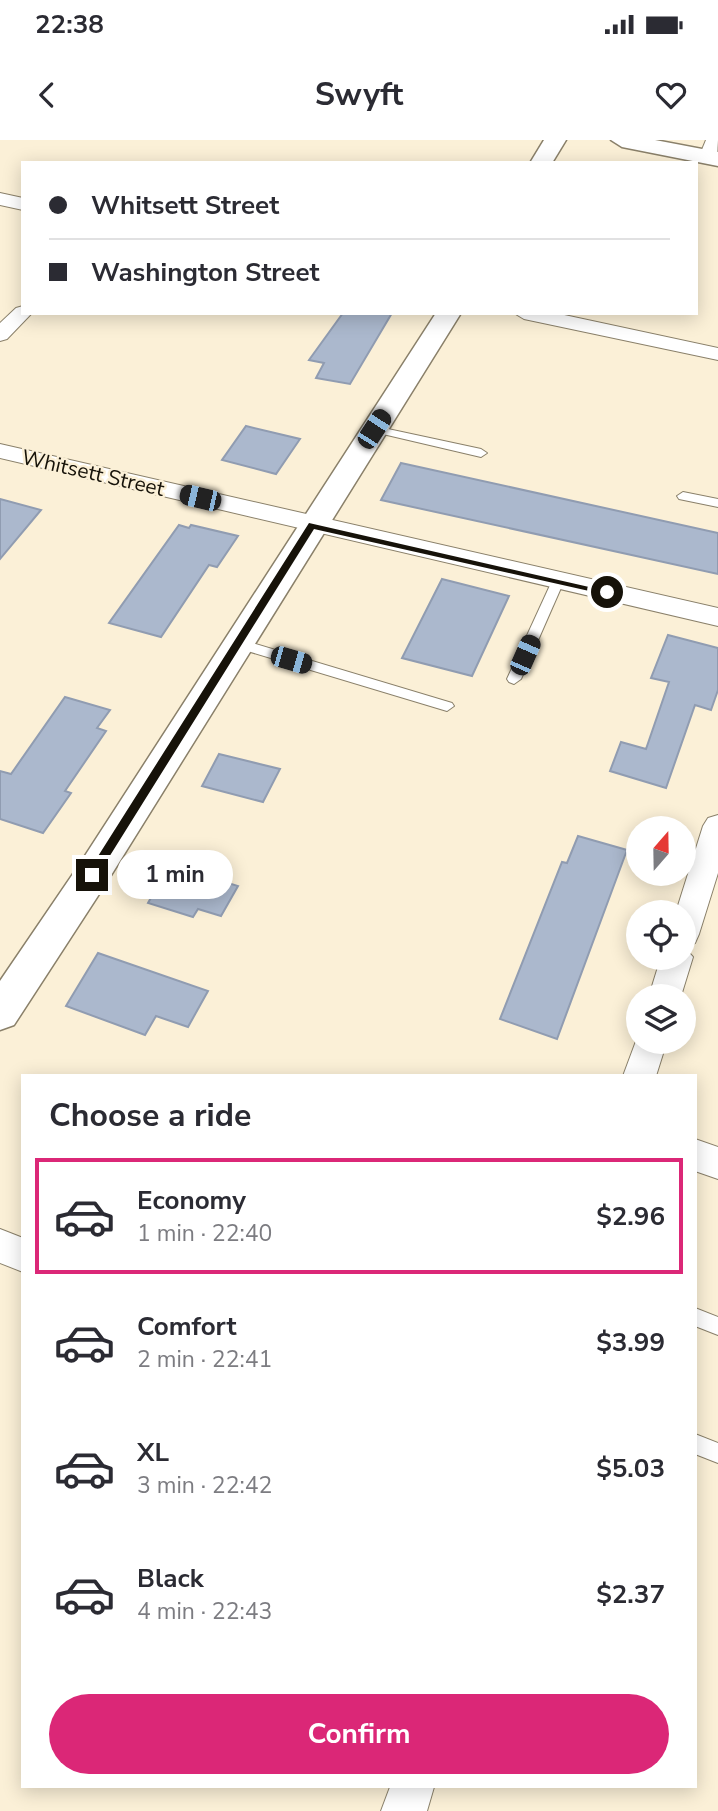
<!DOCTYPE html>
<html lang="en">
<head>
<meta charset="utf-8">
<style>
  :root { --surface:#fff; --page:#f7f7f7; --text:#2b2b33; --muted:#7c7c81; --line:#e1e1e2; --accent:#db2777 }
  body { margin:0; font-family:"Nunito Sans",sans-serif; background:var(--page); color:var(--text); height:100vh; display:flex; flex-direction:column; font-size:26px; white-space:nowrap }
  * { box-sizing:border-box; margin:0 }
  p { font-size:23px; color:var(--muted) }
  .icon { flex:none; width:38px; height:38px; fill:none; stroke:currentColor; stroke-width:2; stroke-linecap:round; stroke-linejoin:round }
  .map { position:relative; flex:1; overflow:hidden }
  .panel { position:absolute; left:21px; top:934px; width:676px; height:714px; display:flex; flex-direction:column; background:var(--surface); border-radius:0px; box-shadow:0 4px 18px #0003 }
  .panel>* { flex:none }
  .banner { position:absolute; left:21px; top:21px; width:677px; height:154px; border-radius:0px; box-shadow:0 4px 18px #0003; display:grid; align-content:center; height:154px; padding:0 28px; background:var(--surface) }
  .needle { width:46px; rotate:20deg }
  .controls { position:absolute; left:626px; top:676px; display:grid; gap:14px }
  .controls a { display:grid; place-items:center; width:70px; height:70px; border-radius:50%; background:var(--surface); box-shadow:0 4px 18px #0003; font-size:35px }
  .end { position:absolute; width:32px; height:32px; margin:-16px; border:9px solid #161209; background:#fff; box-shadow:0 0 0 4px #fff }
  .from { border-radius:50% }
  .bubble { position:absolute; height:49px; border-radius:24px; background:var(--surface); box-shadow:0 4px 18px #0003; font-size:23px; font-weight:700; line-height:49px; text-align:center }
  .car { position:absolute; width:21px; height:42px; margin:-21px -10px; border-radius:9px; box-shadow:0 0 5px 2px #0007; background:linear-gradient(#222 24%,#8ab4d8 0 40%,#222 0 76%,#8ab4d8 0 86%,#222 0) }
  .banner b { display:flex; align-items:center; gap:24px; height:66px; font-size:26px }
  .banner b+b { border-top:2px solid var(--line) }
  .banner i { width:18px; height:18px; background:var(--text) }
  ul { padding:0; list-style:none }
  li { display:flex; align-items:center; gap:21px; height:116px; margin:0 14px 10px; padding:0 14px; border:4px solid transparent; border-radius:0px }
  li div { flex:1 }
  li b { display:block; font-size:26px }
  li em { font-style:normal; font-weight:700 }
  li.on { border-color:var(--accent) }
  li>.icon { width:63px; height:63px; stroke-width:1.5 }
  h2 { padding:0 28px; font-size:32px; line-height:84px }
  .button { display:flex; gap:14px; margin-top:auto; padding:14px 28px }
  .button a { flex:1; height:80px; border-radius:42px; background:var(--accent); color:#fff; font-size:28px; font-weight:700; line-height:80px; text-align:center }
  .status { display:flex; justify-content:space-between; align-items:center; height:49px; padding:0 35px; background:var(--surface); direction:ltr }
  .status svg { height:19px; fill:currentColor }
  header { display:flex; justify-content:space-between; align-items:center; height:91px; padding:0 28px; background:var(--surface); font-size:32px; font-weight:700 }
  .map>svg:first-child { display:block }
  .building { fill:#abb8cd; stroke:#909cb1; stroke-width:2 }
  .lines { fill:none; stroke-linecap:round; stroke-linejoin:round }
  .lane-casing { stroke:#8a806a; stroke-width:2 }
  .street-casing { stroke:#8a806a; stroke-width:2 }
  .secondary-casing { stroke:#8a806a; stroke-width:3 }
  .lane { fill:#fff; fill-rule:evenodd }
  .street { fill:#fff; fill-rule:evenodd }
  .secondary { fill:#fff; fill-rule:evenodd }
  .route { fill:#161209 }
  .labels { text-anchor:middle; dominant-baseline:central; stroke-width:5; stroke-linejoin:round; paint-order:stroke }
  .far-street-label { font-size:21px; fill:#161209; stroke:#fbf0d7 }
</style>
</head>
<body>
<div class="status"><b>22:38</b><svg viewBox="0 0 49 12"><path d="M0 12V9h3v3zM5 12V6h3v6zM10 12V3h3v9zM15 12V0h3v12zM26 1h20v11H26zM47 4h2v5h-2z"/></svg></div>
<header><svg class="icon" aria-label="back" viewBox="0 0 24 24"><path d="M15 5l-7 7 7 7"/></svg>Swyft<svg class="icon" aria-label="heart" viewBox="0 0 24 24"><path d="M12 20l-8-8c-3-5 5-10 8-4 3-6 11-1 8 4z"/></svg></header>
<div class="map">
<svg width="718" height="1671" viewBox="0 0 718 1671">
  <rect width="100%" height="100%" fill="#fbf0d7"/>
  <g class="building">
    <polygon points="343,173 392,173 350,244 316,238 324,223 309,220"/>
    <polygon points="246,286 300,299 276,334 222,320"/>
    <polygon points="401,323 718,393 718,434 381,360"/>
    <polygon points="0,359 41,370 0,419"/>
    <polygon points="179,385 189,388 191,385 238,396 217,427 209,425 161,497 109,483"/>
    <polygon points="442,439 509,456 472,536 402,518"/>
    <polygon points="668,495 718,508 718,550 711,570 695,565 666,648 610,631 621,602 646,609 669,542 651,538"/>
    <polygon points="65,557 110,570 97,588 106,591 65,651 71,653 43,693 0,679 0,631 11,634"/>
    <polygon points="219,614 280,629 263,662 202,646"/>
    <polygon points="578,696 627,710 557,899 500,879 562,722 567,723"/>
    <polygon points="170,725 238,746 221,776 198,769 193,777 148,763"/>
    <polygon points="98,813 208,851 188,887 156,876 145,895 66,866"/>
  </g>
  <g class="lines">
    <defs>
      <g id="lane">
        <polygon points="374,286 481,309 487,313 481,317 370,291 370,287"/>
        <polygon points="683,352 718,359 718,367 679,359 677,356"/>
        <polygon points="558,437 564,441 521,539 514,544 509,542 507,539 552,441"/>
        <polygon points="239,499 452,563 454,566 447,571 234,507 232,504"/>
        <polygon points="695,1168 718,1177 718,1195 695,1186"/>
        <polygon points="695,1294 718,1303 718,1323 695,1314"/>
      </g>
      <g id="street">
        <polygon points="706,0 718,0 717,17 708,22 699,17"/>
        <polygon points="0,53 23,58 23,70 0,65"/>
        <polygon points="23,166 23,173 32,173 7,199 0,201 0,183 16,168"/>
        <polygon points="514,173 555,173 718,208 718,220 524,179"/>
        <polygon points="0,304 718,468 718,486 0,318"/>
        <polygon points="718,675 718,733 699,794 695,803 684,807 693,817 681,856 649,856 661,817 684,817 684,772 676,772 703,686 708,678"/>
        <polygon points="639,893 639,901 667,901 656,936 623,936"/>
        <polygon points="695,999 718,1007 718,1039 695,1031"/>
        <polygon points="0,1089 23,1098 23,1132 0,1123"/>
        <polygon points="390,1647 434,1647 427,1671 381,1671"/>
      </g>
      <g id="secondary">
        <polygon points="544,0 566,0 552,23 530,23"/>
        <polygon points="611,0 655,0 718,12 718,26 622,7"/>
        <polygon points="436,173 461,173 105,745 14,885 0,890 0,841 79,725"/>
      </g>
    </defs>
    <use href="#lane" class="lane-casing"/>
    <use href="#street" class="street-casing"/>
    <use href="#secondary" class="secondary-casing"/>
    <use href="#lane" class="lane"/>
    <use href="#street" class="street"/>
    <use href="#secondary" class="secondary"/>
  </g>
  <polygon class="route" points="309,383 611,452 607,455 314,389 96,738 88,738 88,732"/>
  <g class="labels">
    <g class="far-street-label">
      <text transform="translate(93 333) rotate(13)">Whitsett Street</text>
    </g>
  </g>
</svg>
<div class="controls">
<a><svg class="needle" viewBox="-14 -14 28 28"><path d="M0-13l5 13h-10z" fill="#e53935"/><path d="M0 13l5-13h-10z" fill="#7c7c81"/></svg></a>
<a><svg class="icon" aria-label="locate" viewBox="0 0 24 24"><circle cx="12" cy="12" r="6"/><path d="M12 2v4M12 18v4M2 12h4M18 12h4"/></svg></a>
<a><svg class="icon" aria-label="layers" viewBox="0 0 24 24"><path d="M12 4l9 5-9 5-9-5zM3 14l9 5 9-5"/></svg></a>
</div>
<i class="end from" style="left:607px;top:452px"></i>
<i class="end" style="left:92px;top:735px"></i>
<div class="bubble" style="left:117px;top:710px;width:116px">1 min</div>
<i class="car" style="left:374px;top:289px;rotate:33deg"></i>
<i class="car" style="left:200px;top:358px;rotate:283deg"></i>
<i class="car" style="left:525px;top:515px;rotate:24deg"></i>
<i class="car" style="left:291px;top:520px;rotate:106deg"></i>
<div class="banner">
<b><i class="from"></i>Whitsett Street</b>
<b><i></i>Washington Street</b>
</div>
<section class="panel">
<h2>Choose a ride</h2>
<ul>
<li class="on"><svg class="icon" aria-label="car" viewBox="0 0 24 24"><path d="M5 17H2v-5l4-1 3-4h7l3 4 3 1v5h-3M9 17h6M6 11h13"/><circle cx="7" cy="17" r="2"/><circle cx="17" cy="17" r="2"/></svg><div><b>Economy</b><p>1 min · 22:40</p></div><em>$2.96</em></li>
<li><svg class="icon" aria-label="car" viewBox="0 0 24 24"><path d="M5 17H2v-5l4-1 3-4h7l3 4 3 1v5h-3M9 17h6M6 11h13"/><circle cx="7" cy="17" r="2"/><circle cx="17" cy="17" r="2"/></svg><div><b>Comfort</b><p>2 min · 22:41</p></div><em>$3.99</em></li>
<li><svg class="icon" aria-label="car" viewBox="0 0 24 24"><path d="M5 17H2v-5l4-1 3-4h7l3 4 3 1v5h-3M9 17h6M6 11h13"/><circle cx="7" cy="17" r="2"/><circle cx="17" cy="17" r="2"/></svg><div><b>XL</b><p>3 min · 22:42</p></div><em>$5.03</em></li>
<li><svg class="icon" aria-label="car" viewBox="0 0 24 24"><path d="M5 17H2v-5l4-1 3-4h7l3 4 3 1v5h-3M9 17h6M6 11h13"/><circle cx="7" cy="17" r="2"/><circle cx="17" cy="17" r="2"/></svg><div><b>Black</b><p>4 min · 22:43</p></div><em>$2.37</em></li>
</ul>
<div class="button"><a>Confirm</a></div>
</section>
</div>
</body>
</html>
